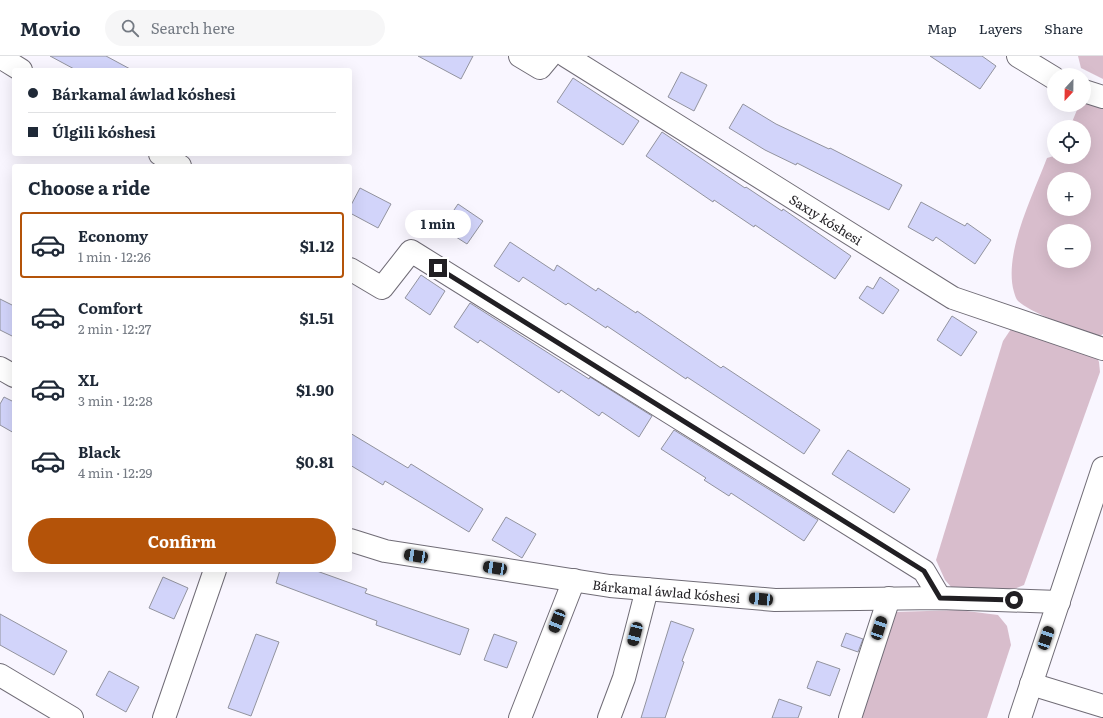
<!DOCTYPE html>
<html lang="en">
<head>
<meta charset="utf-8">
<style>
  :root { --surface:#fff; --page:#f6f6f7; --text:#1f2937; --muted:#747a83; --line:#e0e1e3; --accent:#b45309 }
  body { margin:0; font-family:Literata,serif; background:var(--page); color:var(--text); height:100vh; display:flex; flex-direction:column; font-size:15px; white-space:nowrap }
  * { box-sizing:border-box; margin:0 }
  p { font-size:13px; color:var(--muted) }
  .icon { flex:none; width:22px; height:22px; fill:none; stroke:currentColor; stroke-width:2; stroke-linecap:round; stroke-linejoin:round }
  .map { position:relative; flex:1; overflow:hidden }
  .details { position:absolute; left:12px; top:108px; width:340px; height:408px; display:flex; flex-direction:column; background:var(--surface); border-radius:4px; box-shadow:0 4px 16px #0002 }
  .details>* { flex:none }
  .banner { position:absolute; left:12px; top:12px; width:340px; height:88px; border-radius:4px; box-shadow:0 4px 16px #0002; display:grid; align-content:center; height:88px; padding:0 16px; background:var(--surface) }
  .needle { width:26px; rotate:202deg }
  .buttons { position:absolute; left:1047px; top:12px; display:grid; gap:8px }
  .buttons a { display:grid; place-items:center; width:44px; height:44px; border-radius:50%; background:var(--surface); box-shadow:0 4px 16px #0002; font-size:20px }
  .end { position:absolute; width:18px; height:18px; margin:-9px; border:5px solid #211f23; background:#fff; box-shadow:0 0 0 2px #fff }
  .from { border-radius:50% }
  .bubble { position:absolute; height:28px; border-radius:14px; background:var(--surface); box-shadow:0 4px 16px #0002; font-size:13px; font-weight:700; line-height:28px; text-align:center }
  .car { position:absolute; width:12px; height:24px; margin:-12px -6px; border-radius:5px; box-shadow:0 0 3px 1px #0007; background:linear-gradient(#222 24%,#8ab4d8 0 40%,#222 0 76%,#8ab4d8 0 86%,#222 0) }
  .banner b { display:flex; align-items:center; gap:14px; height:38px; font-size:15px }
  .banner b+b { border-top:1px solid var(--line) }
  .banner i { width:10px; height:10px; background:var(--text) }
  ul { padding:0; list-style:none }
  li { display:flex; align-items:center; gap:12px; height:66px; margin:0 8px 6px; padding:0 8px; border:2px solid transparent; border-radius:4px }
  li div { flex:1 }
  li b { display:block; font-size:15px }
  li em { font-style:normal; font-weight:700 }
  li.current { border-color:var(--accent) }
  li>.icon { width:36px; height:36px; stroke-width:1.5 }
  h2 { padding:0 16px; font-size:18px; line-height:48px }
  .button { display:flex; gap:8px; margin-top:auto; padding:8px 16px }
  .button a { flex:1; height:46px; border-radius:24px; background:var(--accent); color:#fff; font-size:16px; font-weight:700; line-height:46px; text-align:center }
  header { display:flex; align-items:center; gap:24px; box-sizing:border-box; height:56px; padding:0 20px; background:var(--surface); border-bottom:1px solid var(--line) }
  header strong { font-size:19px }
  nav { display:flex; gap:22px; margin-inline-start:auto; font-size:14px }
  .search { width:280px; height:36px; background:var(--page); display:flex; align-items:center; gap:10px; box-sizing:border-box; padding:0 14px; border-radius:22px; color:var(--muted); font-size:15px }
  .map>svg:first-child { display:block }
  .green { fill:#d8bdcc; fill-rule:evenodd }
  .building { fill:#d2d4fa; stroke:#92939e }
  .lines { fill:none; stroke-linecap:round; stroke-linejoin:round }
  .minor-casing { stroke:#706c76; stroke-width:24 }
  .major-casing { stroke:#706c76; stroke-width:24 }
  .minor { stroke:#fff; stroke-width:22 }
  .major { stroke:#fff; stroke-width:22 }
  .route { stroke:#211f23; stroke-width:5 }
  .labels { text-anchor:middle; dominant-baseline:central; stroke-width:3; stroke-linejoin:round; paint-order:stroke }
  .street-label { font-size:13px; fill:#211f23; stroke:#fff }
</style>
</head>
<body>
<header>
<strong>Movio</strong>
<div class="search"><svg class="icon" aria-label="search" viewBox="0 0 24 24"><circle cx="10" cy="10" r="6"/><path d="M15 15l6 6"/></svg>Search here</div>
<nav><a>Map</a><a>Layers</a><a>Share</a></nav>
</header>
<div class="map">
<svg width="1103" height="662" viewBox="0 0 1103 662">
  <rect width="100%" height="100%" fill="#f9f6ff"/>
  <g class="green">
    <polygon points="1078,0 1103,0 1103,23 1081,12"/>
    <path d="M1084,41L1103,47V278L1100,280L1089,279C1073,272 1029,256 1018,245C1016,243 1015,239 1014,236C1003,198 1033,139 1047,102L1054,100L1084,101V71H1070L1079,49H1084ZM1054,123H1084V153H1054ZM1054,175H1084V205H1054Z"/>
    <polygon points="1011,273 1095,296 1099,306 1100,316 1024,529 1007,536 953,533 945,524 936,504 1003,285"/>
    <polygon points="959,554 998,559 1007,570 1011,589 987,662 860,662 895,556"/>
  </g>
  <g class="building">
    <polygon points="50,0 106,0 132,14 76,14"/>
    <polygon points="418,0 473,0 461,23"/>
    <polygon points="930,0 982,0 996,10 980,33"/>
    <polygon points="681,16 707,29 694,55 668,41"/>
    <polygon points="573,22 639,65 623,89 557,46"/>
    <polygon points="743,48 776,68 829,93 830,92 902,129 889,154 797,107 796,109 765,94 729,72"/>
    <polygon points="662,76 745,132 746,131 782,155 783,153 851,200 835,223 755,169 754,171 714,144 713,146 646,100"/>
    <polygon points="360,132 391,148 378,172 350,157 350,151"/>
    <polygon points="921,146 965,170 967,167 991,184 975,208 936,181 933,185 908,171"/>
    <polygon points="458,148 483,165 467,188 442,172"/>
    <polygon points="510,186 554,215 557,209 596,235 598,232 636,257 637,255 721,312 723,310 820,374 804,398 687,321 686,323 607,270 606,272 568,247 566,249 523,221 519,226 494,210"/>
    <polygon points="421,219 445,235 430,259 405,242"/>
    <polygon points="880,221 899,234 883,258 859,242 867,230 873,233"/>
    <polygon points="0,243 14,250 14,281 0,274"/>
    <polygon points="470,247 589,323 590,321 652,360 639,381 602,356 599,360 561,334 559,337 480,284 478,287 454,271"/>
    <polygon points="952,260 977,276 961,300 937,284"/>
    <polygon points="4,341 14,346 14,377 0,369 0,348"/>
    <polygon points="674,374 818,464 804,485 731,437 729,440 704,424 706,422 661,393"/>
    <polygon points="350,377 408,412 411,408 483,453 469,476 385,425 383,429 350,409"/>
    <polygon points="848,394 910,433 894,457 832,418"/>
    <polygon points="506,461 536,478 522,502 492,484"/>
    <polygon points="280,514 314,514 367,533 365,537 469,573 460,599 376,569 377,565 276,527"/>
    <polygon points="163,521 188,532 174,563 149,552"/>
    <polygon points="0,558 67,595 54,619 0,589"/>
    <polygon points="671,565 694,573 682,605 684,606 665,662 641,662"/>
    <polygon points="846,577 863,583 858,596 841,590"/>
    <polygon points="256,578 279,586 251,660 228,652"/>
    <polygon points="494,578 517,586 507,612 484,604"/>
    <polygon points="817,605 840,613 830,640 807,632"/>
    <polygon points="109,615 139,631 126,656 96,639"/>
    <polygon points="779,643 802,651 798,662 772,662"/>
  </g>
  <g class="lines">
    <defs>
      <g id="minor">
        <polyline points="520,0 540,12 550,0"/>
        <path id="s1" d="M566,0L953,242L1103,293"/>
        <polyline points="1018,0 1054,22"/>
        <polyline points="0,1 21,14"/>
        <polyline points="1084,35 1103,41"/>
        <polyline points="160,98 180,110"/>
        <polyline points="350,213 382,232 411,195 924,515 940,542"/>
        <polyline points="0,312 14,320"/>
        <path id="s2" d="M350,484L385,495L610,530L775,544L940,542L1059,546"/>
        <polyline points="0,619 72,662"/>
        <polyline points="1031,628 1103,650"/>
        <polyline points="164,662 215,514"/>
        <polyline points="520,662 574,524"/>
        <polyline points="609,662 624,622 647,533"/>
        <polyline points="850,662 889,542"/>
      </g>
      <polyline id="major" points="1020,662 1103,412"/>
    </defs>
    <use href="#minor" class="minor-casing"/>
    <use href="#major" class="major-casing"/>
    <use href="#minor" class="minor"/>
    <use href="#major" class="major"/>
  </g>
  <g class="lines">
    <polyline class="route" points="438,212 924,515 940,542 1014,544"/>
  </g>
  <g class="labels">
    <g class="street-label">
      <text stroke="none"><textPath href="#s1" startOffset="307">Saxıy kóshesi</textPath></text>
      <text stroke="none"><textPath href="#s2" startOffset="321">Bárkamal áwlad kóshesi</textPath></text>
    </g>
  </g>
</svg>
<div class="buttons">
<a><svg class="needle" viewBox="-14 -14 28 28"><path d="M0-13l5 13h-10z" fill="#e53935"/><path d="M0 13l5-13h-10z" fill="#747a83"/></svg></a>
<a><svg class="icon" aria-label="locate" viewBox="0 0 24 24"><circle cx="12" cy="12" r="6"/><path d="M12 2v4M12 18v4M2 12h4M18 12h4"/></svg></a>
<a>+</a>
<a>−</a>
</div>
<i class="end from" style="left:1014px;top:544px"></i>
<i class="end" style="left:438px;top:212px"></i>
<div class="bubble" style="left:405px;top:154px;width:66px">1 min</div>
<i class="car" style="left:416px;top:500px;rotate:279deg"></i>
<i class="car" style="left:495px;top:512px;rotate:279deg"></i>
<i class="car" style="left:761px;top:543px;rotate:275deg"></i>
<i class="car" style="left:557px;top:565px;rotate:201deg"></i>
<i class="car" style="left:879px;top:572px;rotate:18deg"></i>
<i class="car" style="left:635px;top:578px;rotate:194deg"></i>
<i class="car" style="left:1046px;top:582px;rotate:19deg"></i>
<div class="banner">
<b><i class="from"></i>Bárkamal áwlad kóshesi</b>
<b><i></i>Úlgili kóshesi</b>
</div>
<section class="details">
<h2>Choose a ride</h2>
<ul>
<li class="current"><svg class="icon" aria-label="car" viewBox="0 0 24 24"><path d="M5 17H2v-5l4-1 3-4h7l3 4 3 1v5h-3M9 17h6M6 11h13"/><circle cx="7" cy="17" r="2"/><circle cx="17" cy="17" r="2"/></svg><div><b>Economy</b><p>1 min · 12:26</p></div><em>$1.12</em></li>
<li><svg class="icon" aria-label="car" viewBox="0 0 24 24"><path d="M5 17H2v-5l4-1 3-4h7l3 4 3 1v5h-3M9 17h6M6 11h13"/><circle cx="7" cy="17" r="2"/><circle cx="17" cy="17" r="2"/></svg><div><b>Comfort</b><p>2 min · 12:27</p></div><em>$1.51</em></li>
<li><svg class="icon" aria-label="car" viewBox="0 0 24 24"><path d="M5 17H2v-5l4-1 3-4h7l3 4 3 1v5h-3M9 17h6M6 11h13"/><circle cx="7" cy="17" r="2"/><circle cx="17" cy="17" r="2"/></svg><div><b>XL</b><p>3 min · 12:28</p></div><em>$1.90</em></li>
<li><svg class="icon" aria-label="car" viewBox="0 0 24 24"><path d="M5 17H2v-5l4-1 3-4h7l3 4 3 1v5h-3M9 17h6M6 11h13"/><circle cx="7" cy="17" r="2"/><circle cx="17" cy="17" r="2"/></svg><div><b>Black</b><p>4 min · 12:29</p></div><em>$0.81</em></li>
</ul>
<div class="button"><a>Confirm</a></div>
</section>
</div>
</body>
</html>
